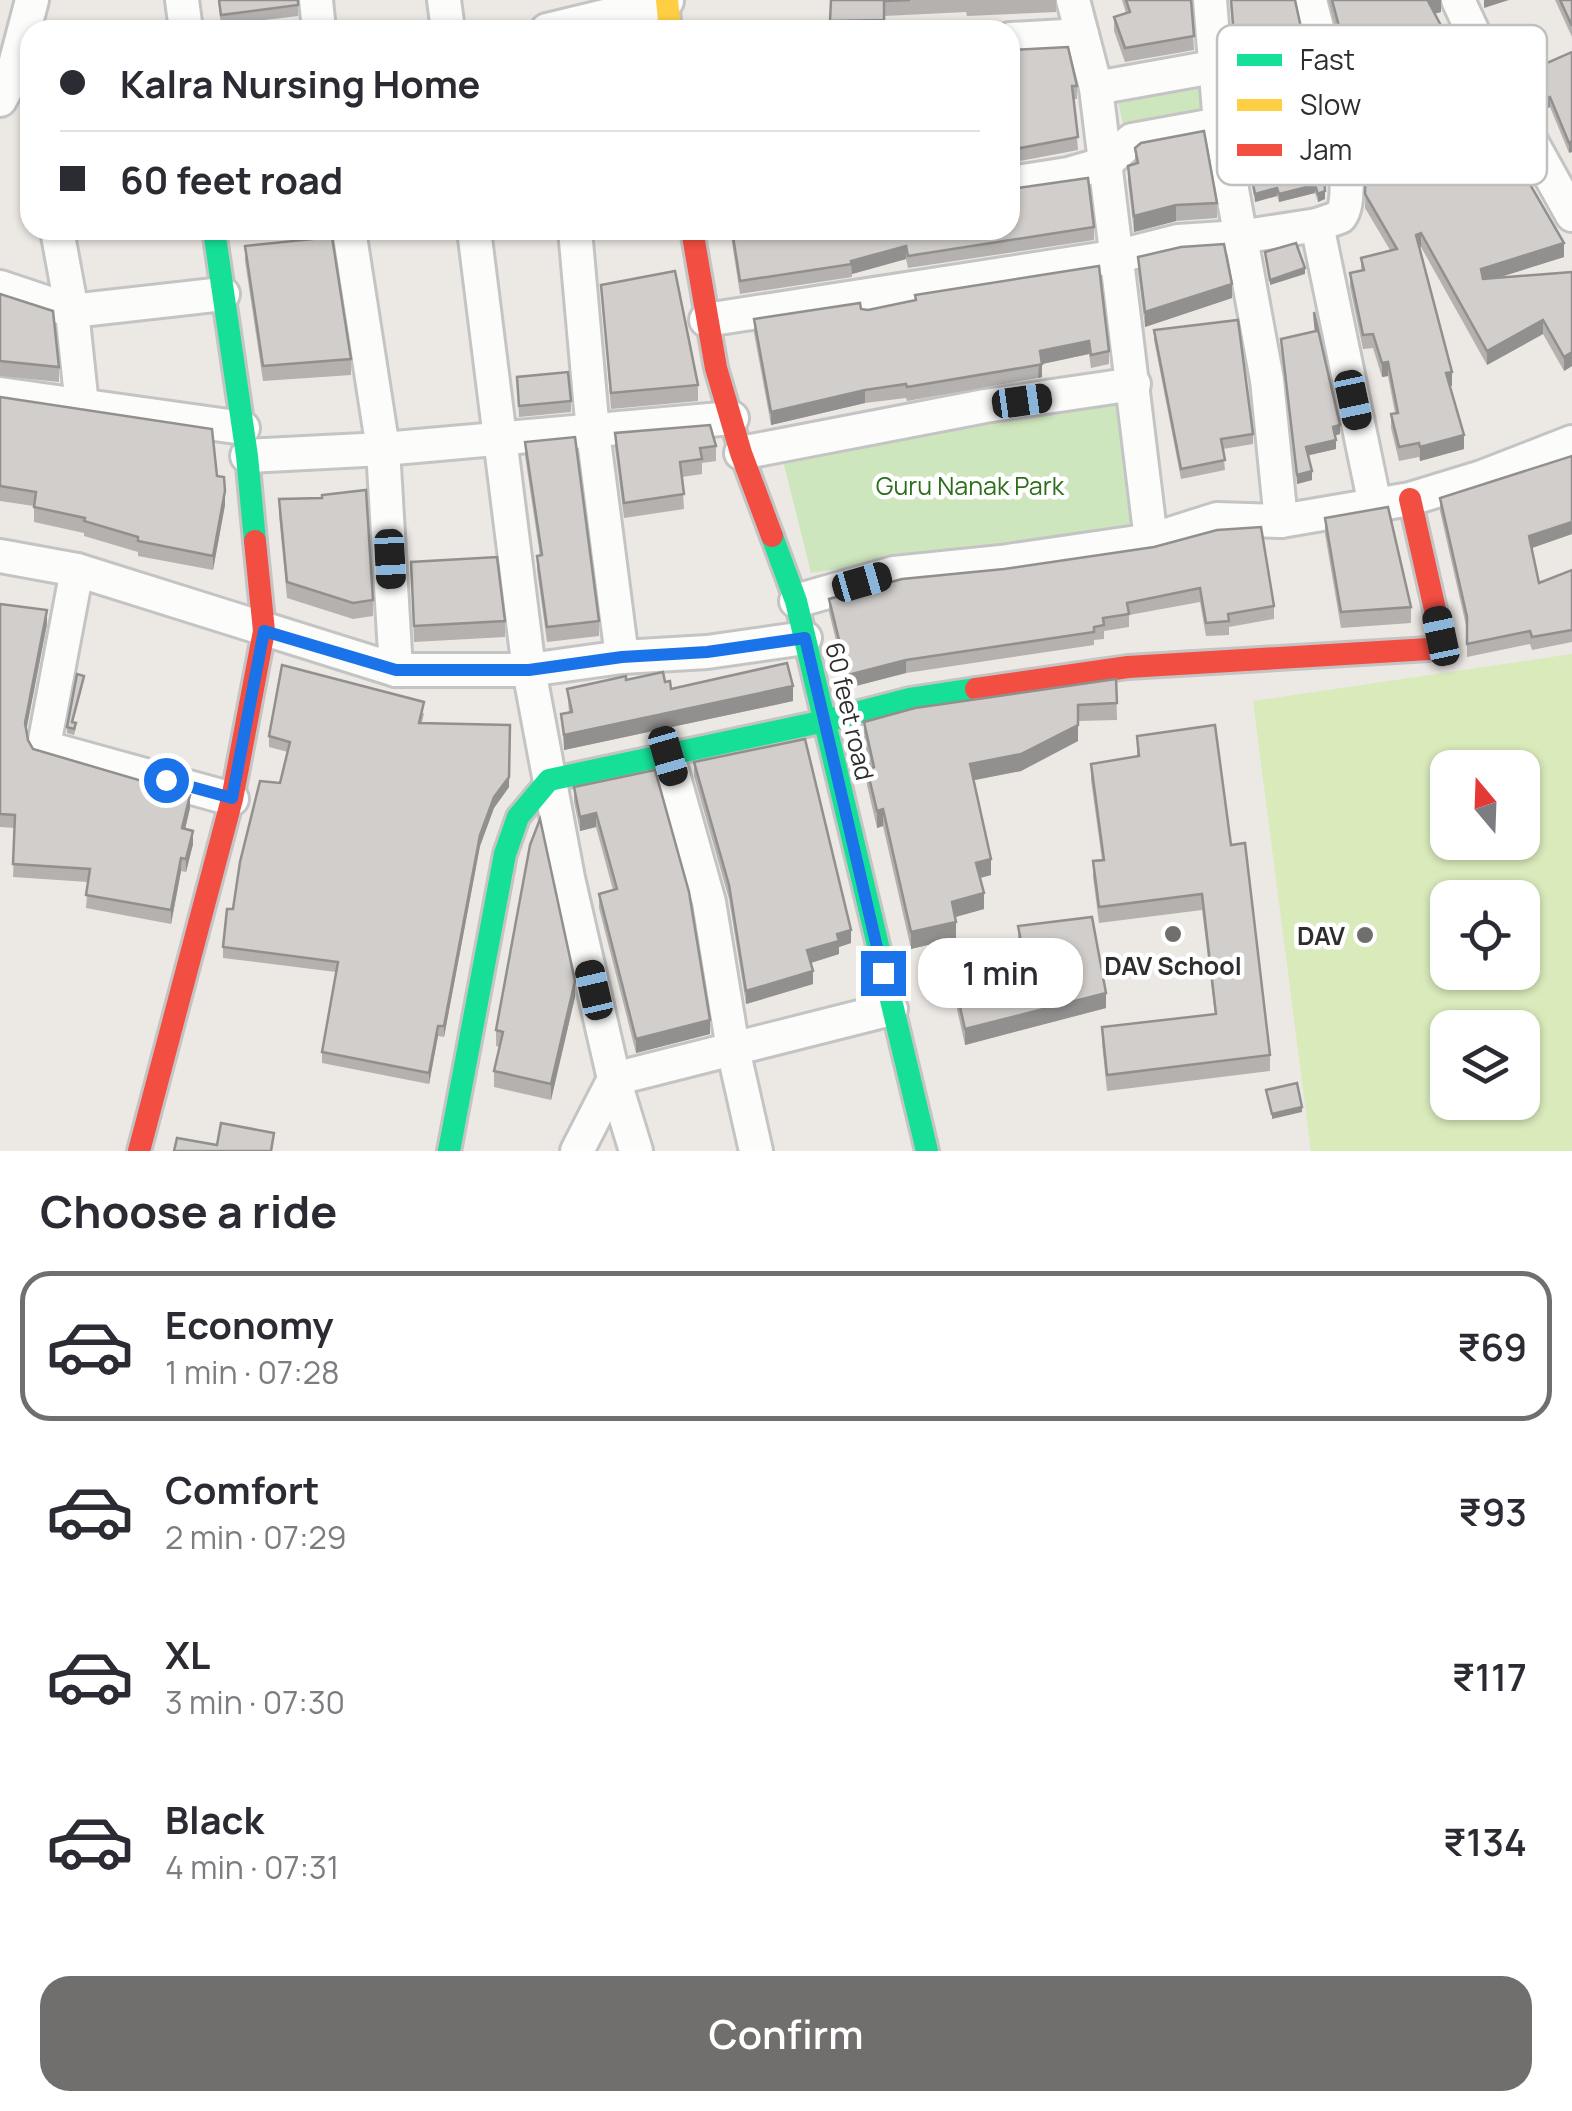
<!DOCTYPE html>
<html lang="en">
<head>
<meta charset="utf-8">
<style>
  :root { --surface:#fff; --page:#f7f7f7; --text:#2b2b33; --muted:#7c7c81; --line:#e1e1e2; --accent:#706f6e }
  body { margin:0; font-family:Manrope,sans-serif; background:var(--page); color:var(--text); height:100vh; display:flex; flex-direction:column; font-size:38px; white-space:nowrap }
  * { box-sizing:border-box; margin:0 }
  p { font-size:32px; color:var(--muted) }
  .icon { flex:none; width:55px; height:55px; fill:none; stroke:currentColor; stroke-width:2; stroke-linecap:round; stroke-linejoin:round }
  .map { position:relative; height:1151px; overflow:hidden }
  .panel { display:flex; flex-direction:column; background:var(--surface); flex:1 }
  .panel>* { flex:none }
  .top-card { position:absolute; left:20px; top:20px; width:1000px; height:220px; border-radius:30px; box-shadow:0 2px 8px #0004; display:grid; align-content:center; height:220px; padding:0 40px; background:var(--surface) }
  .needle { width:65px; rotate:341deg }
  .buttons { position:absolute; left:1430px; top:750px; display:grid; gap:20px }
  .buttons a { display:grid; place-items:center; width:110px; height:110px; border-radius:20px; background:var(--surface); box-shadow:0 2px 8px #0004; font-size:50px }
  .end { position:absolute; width:45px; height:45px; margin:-22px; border:12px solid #1a73e8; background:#fff; box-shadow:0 0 0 5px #fff }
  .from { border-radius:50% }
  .bubble { position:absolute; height:70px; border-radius:30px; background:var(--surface); box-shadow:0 2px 8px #0004; font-size:32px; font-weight:600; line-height:70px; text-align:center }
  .car { position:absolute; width:30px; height:60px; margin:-30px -15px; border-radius:12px; box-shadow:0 0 8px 2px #0007; background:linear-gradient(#222 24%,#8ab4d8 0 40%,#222 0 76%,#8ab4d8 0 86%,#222 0) }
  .top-card b { display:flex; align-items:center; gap:35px; height:95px; font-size:38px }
  .top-card b+b { border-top:2px solid var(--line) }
  .top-card i { width:25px; height:25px; background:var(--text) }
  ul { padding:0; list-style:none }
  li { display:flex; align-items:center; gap:30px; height:150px; margin:0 20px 15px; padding:0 20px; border:5px solid transparent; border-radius:30px }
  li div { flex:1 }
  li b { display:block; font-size:38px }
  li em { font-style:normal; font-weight:600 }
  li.current { border-color:var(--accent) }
  li>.icon { width:90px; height:90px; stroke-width:1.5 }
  h2 { padding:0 40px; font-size:45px; line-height:120px }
  .cta { display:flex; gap:20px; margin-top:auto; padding:20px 40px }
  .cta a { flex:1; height:115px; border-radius:30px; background:var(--accent); color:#fff; font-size:40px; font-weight:600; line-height:115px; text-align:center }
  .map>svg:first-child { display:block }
  .green { fill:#cee6be }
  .pitch { fill:#d9eabb; fill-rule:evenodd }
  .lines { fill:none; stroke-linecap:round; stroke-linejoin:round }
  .street-casing { stroke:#c5c4c5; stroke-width:38 }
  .fast-casing { stroke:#c5c4c5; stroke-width:28 }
  .slow-casing { stroke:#c5c4c5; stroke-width:28 }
  .jam-casing { stroke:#c5c4c5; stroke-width:28 }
  .street { stroke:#fcfcfb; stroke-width:32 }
  .fast { stroke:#16e098; stroke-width:22 }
  .slow { stroke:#ffcf43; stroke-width:22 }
  .jam { stroke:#f24e42; stroke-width:22 }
  .wall { fill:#b4b1af }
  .shaded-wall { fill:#92908e }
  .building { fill:#d1cecb; stroke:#92908e; stroke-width:2.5 }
  .route { stroke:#1a73e8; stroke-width:12 }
  .poi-dot { fill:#706f6e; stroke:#fff; stroke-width:4 }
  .labels { text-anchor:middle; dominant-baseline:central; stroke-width:9; stroke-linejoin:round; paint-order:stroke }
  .park-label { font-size:25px; fill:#2c6e1b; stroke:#fff }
  .street-label { font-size:25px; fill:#2e2e2e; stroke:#fff }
  .poi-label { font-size:25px; font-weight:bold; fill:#2e2e2e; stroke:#fff; text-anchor:end }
  .key { fill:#fff; stroke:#c0c0c0; stroke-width:2.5 }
  .key-label { font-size:28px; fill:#2e2e2e }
</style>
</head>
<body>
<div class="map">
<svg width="1572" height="1151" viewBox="0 0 1572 1151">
  <rect width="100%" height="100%" fill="#ece8e4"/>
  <g class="green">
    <polygon points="1201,81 1205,113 1125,133 1116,92"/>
    <polygon points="1123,399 1135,525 811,573 780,449"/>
  </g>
  <path class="pitch" d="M1572,654V1151H1311L1253,701ZM1448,768H1522V842H1448ZM1448,898H1522V972H1448ZM1448,1028H1522V1102H1448Z"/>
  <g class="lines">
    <defs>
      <g id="street">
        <polyline points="182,0 186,30"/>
        <polyline points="316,0 319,30"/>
        <polyline points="444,0 448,30"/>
        <polyline points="1073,0 1096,88 1151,540"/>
        <polyline points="1210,0 1220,124 1267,380 1281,521"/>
        <path d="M1310,0C1319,37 1363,193 1340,217L1317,225"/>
        <polyline points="1458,0 1486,60 1572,215"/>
        <polyline points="547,30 667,1"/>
        <polyline points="1010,39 1082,35"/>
        <polyline points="1096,88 1213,67"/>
        <polyline points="0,100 11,80 32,0"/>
        <polyline points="1010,183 1068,174 1106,163 1132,140 1220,124 1245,132 1339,119"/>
        <polyline points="57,230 72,311 82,406"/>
        <polyline points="349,230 383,449 396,670"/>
        <polyline points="474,230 529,670 568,878 614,1079 636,1151"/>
        <polyline points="575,230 593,432 622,657"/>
        <polyline points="0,287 72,311 223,294"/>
        <polyline points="706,320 1119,256 1178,241 1240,237 1317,225 1375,505"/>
        <polyline points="0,394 243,428"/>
        <polyline points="741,453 985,406 1134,384"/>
        <polyline points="247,456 383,449 732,418"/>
        <polyline points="0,556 77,570 396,670 529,670 622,657 707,652 805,638"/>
        <polyline points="77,570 45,740 47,748 232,799"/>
        <polyline points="796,601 894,573 1001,562 1151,540 1217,519 1281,521 1410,499 1482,477 1572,442"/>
        <polyline points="668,756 709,902 733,1049 756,1151"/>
        <polyline points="577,1151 614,1079 891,1009"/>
      </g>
      <g id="fast">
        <polyline points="214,230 247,456 255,541"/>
        <polyline points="772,536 796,601 927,1151"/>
        <polyline points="449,1151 505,854 518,817 549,780 825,721 910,699 976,689"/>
      </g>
      <polyline id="slow" points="667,0 670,30"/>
      <g id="jam">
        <polyline points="692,230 716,368 741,453 772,536"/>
        <polyline points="976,689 1128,667 1429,649 1438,645 1441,636 1410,499"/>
        <polyline points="139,1151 232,799 264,631 255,541"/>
      </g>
    </defs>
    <use href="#street" class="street-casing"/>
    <use href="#fast" class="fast-casing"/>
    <use href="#slow" class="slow-casing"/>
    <use href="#jam" class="jam-casing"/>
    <use href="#street" class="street"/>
    <use href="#fast" class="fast"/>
    <use href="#slow" class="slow"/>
    <use href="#jam" class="jam"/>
  </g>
  <g class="wall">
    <polygon points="218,0 298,0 298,16 221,25"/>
    <polygon points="831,0 1056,0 1056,12 967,16 966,12 884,16 884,30 830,30"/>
    <polygon points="1122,0 1191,0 1194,50 1125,62 1114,31 1114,17 1126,13"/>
    <polygon points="1230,0 1295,0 1314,88 1314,102 1247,112 1239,109"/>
    <polygon points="1328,0 1441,0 1441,12 1434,14 1473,100 1470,101 1488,135 1564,257 1497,278 1572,272 1572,366 1564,371 1543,334 1487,365 1421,247 1419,247 1452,386 1450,386 1464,449 1420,461 1419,457 1399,461 1391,428 1391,414 1395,413 1388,376 1382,377 1373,348 1363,349 1350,287 1350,273 1361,271 1361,258 1390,250 1365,208 1366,172 1359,115"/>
    <polygon points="1555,0 1572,0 1572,37"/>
    <polygon points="1010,50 1077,86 1077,99 1074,99 1078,150 1010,163"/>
    <polygon points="1572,52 1569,153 1550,107 1544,110 1531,80 1531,70"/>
    <polygon points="1322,134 1325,199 1318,202 1315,193 1279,202 1277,196 1255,202 1245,144"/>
    <polygon points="1135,148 1217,203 1217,218 1176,221 1134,232 1128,182 1128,166 1135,164"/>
    <polygon points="1094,227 1094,240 908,268 906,259 852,274 852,277 740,294 730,230 1010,230"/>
    <polygon points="245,246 351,359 351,375 263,381 245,261"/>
    <polygon points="1138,257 1232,298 1145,327 1138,272"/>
    <polygon points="601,285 698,385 698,401 611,409"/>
    <polygon points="0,294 59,367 59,382 0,376"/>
    <polygon points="915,295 1109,351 1109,364 1091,368 1089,354 1042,364 1042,377 1038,378 907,401 906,398 865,403 771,425 754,333 754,319 861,309 868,310 915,301"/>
    <polygon points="1314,312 1340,434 1335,435 1336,449 1308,455 1312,480 1297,484 1281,339 1315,331"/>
    <polygon points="1154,330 1253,434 1253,444 1223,449 1225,470 1181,479 1154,340"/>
    <polygon points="517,377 571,401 571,412 519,417"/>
    <polygon points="0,397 217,476 225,505 213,570 138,556 138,552 84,536 84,533 34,522 34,506 0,501"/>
    <polygon points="615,433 716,446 716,461 702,463 702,474 682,477 684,509 624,518 615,448"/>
    <polygon points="525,442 599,621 599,636 547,642 537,570 537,556 540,556 525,456"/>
    <polygon points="322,498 373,600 373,616 353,619 287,598 279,515 279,499"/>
    <polygon points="1440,498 1572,534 1532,548 1539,583 1572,570 1572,642 1532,650 1530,644 1467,657 1467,630 1440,511"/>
    <polygon points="1325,518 1411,607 1411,623 1341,628 1325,534"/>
    <polygon points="1154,547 1274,606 1274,619 1229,627 1229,635 1206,636 1200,602 1129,615 1129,627 1104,631 1104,639 1094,640 1094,645 906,673 844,689 839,666 839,653 829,612 829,599 1004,569"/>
    <polygon points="411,562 505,621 505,637 414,642"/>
    <polygon points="0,604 47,624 26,731 28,740 33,749 190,808 185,829 193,844 186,872 181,871 171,924 86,908 88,882 13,877 15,828 0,827"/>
    <polygon points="1116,679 1117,720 1078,721 1078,741 1021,771 973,780 991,875 980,878 984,909 955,917 956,938 911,949 883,826 877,828 867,785 867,769 870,768 864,738 864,722"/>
    <polygon points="626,680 665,682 671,689 793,701 564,750 561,714 569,713 567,689"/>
    <polygon points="84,681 73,722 76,728 74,735 67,733 67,727"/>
    <polygon points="424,713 422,723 509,787 494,808 480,846 444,1037 438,1036 429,1084 322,1063 322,1052 336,972 223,958 223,947 233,909 280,783 288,752 269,747 269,736"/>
    <polygon points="1137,736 1231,845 1270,1055 1270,1071 1107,1091 1102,1043 1102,1027 1215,1014 1202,910 1099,923 1093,877 1093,861 1102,860 1091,780 1091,764 1137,757"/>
    <polygon points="694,762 851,943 839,947 839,954 811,963 813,984 746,1004 729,899 694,776"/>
    <polygon points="655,770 710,1034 636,1053 599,908 599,894 613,890 596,827 580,831 574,802 574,787"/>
    <polygon points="1018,926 1106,1008 965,1045 947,965 947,949 1018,941"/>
    <polygon points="575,997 551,1100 494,1087 494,1071 499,1047 496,1046 496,1030"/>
  </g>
  <g class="shaded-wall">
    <polygon points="1433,0 1441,0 1441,12 1428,15 1428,1"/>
    <polygon points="1484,0 1509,0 1484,8"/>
    <polygon points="1473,86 1473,100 1464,104 1464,90"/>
    <polygon points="1550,97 1550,107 1544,110 1544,99"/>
    <polygon points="1572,141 1572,152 1569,153 1569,143"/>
    <polygon points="1315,185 1315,193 1279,202 1279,194"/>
    <polygon points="1277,188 1277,196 1255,202 1255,194"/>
    <polygon points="1325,191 1325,199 1318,202 1318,194"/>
    <polygon points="1176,205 1176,221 1134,232 1134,216"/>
    <polygon points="1421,233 1421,247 1416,249 1416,235"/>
    <polygon points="1564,243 1564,257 1481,283 1481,269"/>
    <polygon points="906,246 906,259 852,274 851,261"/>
    <polygon points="1305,268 1305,274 1270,285 1270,280"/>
    <polygon points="1232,284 1232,298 1145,327 1145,312"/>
    <polygon points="1543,320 1543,334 1487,365 1487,351"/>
    <polygon points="1089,341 1089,354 1042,364 1042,377 1038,378 1040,351"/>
    <polygon points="1572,352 1572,366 1564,371 1564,357"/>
    <polygon points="1388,362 1388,376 1382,377 1382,363"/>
    <polygon points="1452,372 1452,386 1446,387 1446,373"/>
    <polygon points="865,390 865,403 771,425 771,412"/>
    <polygon points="1340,425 1340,434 1333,436 1333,427"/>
    <polygon points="1464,435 1464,449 1420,461 1420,447"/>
    <polygon points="1336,440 1336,449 1306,456 1306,447"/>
    <polygon points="1312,471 1312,480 1297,484 1297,475"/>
    <polygon points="225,491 225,505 213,570 213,556"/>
    <polygon points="1572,522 1572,534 1529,549 1529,536"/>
    <polygon points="47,610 47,624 25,736 25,723"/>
    <polygon points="906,660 906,673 844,689 844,676"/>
    <polygon points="793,686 793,701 564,750 564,735"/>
    <polygon points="510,725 509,787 494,808 480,846 444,1037 444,1026 480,835 494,797"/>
    <polygon points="1078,725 1078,741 1021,771 970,781 970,764"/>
    <polygon points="190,795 190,808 182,842 182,828"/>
    <polygon points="883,809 883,826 877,828 877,811"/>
    <polygon points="596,813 596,827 580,831 580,817"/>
    <polygon points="193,831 193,844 186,872 186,859"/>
    <polygon points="181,858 181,871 171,924 171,910"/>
    <polygon points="991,859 991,875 976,879 976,863"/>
    <polygon points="984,893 984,909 952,918 952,902"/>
    <polygon points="956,922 956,938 911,949 911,932"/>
    <polygon points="851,930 851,943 839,947 839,954 807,964 807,950 837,934"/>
    <polygon points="813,971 813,984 746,1004 746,991"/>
    <polygon points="575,981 575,997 551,1100 551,1084"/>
    <polygon points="1106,993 1106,1008 965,1045 965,1029"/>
    <polygon points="710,1020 710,1034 636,1053 636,1039"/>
    <polygon points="438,1026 438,1036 429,1084 429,1073"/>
    <polygon points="1302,1107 1302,1112 1272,1119 1272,1114"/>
  </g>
  <g class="building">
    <polygon points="219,0 298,0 298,5 221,15"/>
    <polygon points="831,0 910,0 884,1 884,20 830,21"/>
    <polygon points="1126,0 1191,0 1194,36 1125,48 1114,17 1130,12"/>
    <polygon points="1231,0 1295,0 1314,88 1247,98 1239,95"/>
    <polygon points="1332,0 1433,0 1428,1 1473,86 1464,90 1488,135 1498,129 1564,243 1481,269 1483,279 1572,272 1572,352 1564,357 1543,320 1487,351 1421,233 1416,235 1452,372 1446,373 1464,435 1420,447 1419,443 1399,447 1391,414 1398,413 1388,362 1382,363 1373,334 1363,335 1350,273 1364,270 1361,258 1397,249 1365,194 1366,162 1359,101"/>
    <polygon points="1560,0 1572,0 1572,26"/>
    <polygon points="1068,47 1077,86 1072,86 1078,137 1010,150 1010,50"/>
    <polygon points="1572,52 1572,141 1569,143 1550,97 1544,99 1531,70"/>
    <polygon points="1204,131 1217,203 1176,205 1134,216 1128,166 1138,163 1135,148 1141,143"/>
    <polygon points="1322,134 1325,191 1318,194 1315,185 1279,194 1277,188 1255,194 1245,144"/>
    <polygon points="1088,178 1094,227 908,256 906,246 851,261 852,264 740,281 732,230 1010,230 1010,189"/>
    <polygon points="332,237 351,359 263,366 245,246"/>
    <polygon points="1296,243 1305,268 1270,280 1265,252"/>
    <polygon points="1224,244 1232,284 1145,312 1138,257 1181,247"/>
    <polygon points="1099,266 1109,351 1091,355 1089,341 1040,351 1042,364 1038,365 907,387 906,384 865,390 771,412 754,319 860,303 861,309 868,310 916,300 915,295"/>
    <polygon points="675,271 698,385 611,393 601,285"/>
    <polygon points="0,294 53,311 59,367 0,361"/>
    <polygon points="1314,312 1340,425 1333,427 1336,440 1306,447 1312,471 1297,475 1281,339 1316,331"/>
    <polygon points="1238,320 1253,434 1221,439 1225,460 1181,469 1154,330"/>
    <polygon points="568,372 571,401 519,406 517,377"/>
    <polygon points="0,397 212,429 217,476 224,477 225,491 213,556 138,541 138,537 84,521 85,518 34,507 36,492 0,486"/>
    <polygon points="710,425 716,446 700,448 702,459 680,462 684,494 624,503 615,433"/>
    <polygon points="575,437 599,621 547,627 537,556 542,555 525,442"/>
    <polygon points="1572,456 1572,522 1529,536 1539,583 1572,570 1572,630 1532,637 1530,631 1467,644 1467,617 1440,498"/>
    <polygon points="366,490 373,600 353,603 287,582 279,499 322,498 322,495"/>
    <polygon points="1388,507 1411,607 1341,612 1325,518"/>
    <polygon points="1261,527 1274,606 1228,614 1229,621 1206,623 1200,588 1127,603 1129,614 1103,618 1104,625 1094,627 1094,632 906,660 844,676 839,653 842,652 829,599 902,579 1004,569 1154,547 1217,530"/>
    <polygon points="497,557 505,621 414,626 411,562"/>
    <polygon points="0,604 47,610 25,723 28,740 33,749 190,795 182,828 193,831 186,859 181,858 171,910 86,895 90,869 13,864 15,815 0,814"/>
    <polygon points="787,663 793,686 564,735 561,714 572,712 567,689 626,676 626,680 663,672 665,682 670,681 671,689"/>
    <polygon points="282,665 424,702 419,723 510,725 509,777 494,797 480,835 444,1026 438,1026 429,1073 322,1052 338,962 223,947 227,909 233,909 240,862 260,781 280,783 290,742 269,736"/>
    <polygon points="77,674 84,676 72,722 76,723 74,729 67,727"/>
    <polygon points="1116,679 1117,703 1078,705 1078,725 1021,754 970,764 991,859 976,863 984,893 952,902 956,922 911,932 883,809 877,811 867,769 874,767 864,722 915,708"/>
    <polygon points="1215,725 1231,845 1245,843 1270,1055 1107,1075 1102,1027 1216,1014 1202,894 1099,907 1093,861 1104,860 1091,764 1139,756 1137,736"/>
    <polygon points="805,739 851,930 837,934 839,941 807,950 813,971 746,991 729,885 694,762"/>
    <polygon points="655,770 689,892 710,1020 636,1039 599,894 617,889 596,813 580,817 574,787"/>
    <polygon points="540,819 575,981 551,1084 494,1071 503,1032 496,1030 530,845"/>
    <polygon points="1092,917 1106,993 965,1029 947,949 1021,941 1018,926"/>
    <polygon points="1297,1083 1302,1107 1272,1114 1266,1090"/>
    <polygon points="221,1123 274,1133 271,1151 174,1151 177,1138 217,1145"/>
  </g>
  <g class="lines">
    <polyline class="route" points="166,780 232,798 264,631 396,670 529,670 622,657 707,652 805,638 883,973"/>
  </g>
  <g class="poi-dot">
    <circle cx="1173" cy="934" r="10"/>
    <circle cx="1365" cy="935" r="10"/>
  </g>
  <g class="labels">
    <g class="park-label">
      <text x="970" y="485">Guru Nanak Park</text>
    </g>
    <g class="street-label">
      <text transform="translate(850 711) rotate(77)">60 feet road</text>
    </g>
    <g class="poi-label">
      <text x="1345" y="935">DAV</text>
      <text x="1173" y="965" text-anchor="middle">DAV School</text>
    </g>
  </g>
  <rect x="1217" y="25" width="330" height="160" rx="15" class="key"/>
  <rect x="1237" y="54" width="45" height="12" fill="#16e098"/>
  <rect x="1237" y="99" width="45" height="12" fill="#ffcf43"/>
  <rect x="1237" y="144" width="45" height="12" fill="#f24e42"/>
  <g class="key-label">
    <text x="1300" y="70">Fast</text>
    <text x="1300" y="115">Slow</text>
    <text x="1300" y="160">Jam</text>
  </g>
</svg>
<div class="buttons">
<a><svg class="needle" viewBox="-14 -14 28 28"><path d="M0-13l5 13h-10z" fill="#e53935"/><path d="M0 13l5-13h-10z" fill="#7c7c81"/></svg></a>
<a><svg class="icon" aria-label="locate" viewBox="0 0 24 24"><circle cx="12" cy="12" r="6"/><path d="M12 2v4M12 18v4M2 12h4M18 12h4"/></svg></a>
<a><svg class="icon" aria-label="layers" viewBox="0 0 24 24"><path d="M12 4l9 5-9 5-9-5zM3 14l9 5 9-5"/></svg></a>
</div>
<i class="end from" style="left:166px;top:780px"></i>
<i class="end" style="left:883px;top:973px"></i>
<div class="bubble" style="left:918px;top:938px;width:165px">1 min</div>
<i class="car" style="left:1353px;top:400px;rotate:168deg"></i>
<i class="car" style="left:1022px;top:401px;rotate:82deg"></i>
<i class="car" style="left:390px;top:559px;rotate:177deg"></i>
<i class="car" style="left:862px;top:582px;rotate:74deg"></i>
<i class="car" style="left:1441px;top:636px;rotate:348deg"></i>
<i class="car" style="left:668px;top:756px;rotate:164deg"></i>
<i class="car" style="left:594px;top:990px;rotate:347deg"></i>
<div class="top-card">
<b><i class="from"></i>Kalra Nursing Home</b>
<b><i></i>60 feet road</b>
</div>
</div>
<section class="panel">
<h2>Choose a ride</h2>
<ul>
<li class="current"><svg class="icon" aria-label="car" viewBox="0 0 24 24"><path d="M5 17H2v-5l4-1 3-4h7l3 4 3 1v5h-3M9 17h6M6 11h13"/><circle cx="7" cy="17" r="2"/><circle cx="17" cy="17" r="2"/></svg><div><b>Economy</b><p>1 min · 07:28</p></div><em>₹69</em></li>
<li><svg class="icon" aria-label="car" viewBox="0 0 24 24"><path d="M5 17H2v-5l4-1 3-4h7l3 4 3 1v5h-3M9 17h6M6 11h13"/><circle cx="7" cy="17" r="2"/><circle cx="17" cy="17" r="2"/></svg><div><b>Comfort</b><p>2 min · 07:29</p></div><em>₹93</em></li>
<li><svg class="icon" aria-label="car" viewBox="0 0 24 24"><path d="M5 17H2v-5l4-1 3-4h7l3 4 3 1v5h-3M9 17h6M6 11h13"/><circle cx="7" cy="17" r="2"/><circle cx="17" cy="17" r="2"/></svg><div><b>XL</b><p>3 min · 07:30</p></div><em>₹117</em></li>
<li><svg class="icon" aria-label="car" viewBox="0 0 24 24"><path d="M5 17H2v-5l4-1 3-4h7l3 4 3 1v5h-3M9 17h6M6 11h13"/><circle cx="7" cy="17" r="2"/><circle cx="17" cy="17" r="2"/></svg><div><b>Black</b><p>4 min · 07:31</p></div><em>₹134</em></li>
</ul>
<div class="cta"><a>Confirm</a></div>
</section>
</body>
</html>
